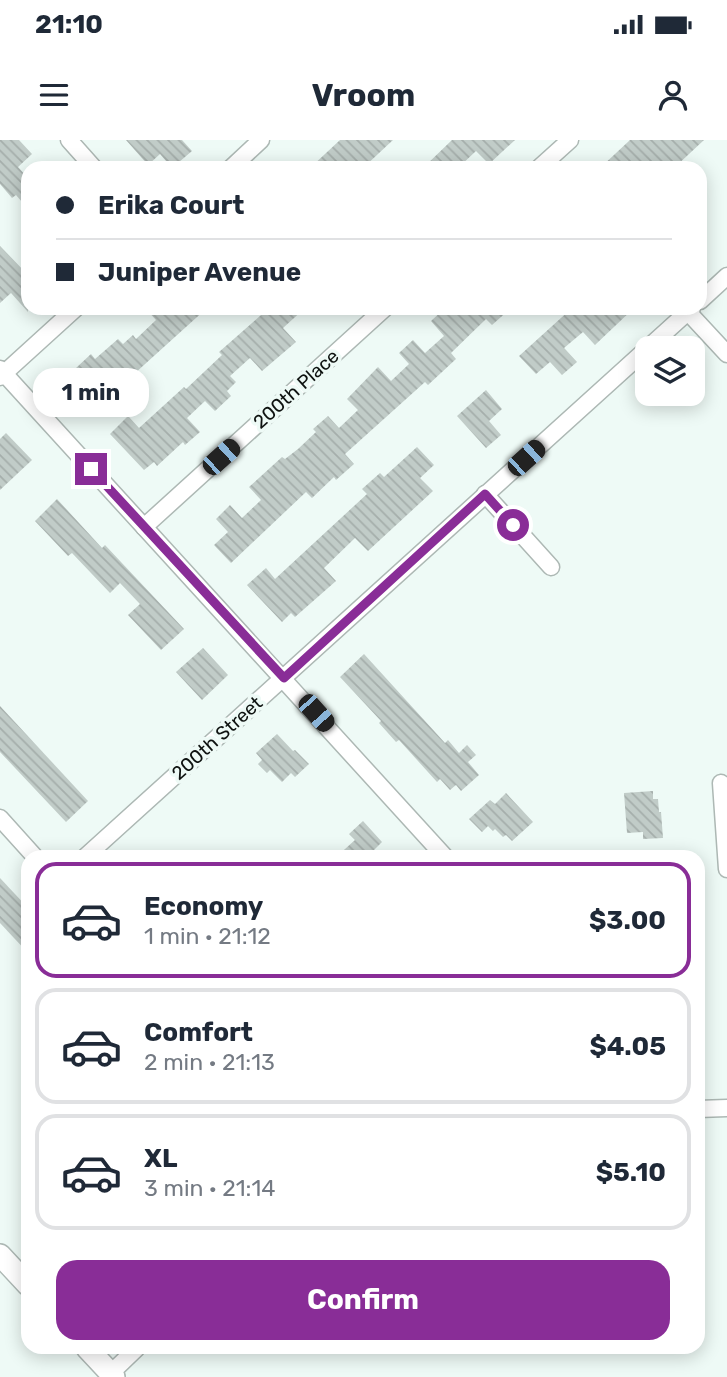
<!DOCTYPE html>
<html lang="en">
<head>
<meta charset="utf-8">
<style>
  :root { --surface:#fff; --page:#f2f2f3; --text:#1f2937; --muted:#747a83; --line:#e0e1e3; --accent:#892d97 }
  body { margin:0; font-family:Rubik,sans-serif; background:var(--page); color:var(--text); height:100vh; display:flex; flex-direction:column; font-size:26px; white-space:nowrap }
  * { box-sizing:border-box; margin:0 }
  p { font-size:23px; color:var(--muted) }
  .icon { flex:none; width:38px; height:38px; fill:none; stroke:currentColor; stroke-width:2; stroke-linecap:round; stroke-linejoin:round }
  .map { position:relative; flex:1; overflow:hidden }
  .sheet { position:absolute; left:21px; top:710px; width:684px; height:504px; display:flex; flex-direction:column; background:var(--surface); border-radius:21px; box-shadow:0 4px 18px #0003 }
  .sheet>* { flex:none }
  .banner { position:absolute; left:21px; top:21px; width:686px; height:154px; border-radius:21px; box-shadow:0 4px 18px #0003; display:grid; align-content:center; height:154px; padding:0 35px; background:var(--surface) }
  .fabs { position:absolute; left:635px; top:196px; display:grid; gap:14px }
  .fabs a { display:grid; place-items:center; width:70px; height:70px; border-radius:14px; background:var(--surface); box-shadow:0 4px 18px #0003; font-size:35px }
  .end { position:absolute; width:32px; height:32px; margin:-16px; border:9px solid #892d97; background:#fff; box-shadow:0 0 0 4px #fff }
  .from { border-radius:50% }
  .bubble { position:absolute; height:49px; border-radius:21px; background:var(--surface); box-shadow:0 4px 18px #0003; font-size:23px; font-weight:700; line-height:49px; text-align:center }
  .car { position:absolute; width:21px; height:42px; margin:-21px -10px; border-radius:9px; box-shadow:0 0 5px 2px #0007; background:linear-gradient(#222 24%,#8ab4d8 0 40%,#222 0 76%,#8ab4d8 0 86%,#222 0) }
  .banner b { display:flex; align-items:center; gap:24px; height:66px; font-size:26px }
  .banner b+b { border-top:2px solid var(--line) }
  .banner i { width:18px; height:18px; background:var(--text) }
  ul { padding:12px 0 0; list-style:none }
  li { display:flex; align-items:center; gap:21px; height:116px; margin:0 14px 10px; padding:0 21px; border:4px solid var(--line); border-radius:21px }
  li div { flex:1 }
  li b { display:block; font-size:26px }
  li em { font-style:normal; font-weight:700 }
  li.active { border-color:var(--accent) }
  li>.icon { width:63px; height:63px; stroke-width:1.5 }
  .primary-button { display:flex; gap:14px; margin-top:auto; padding:14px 35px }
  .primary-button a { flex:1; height:80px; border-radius:21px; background:var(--accent); color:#fff; font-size:28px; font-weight:700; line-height:80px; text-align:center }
  .status { display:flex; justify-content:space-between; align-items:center; height:49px; padding:0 35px; background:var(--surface); direction:ltr }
  .status svg { height:19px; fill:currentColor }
  header { display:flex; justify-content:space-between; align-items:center; height:91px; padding:0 35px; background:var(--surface); font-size:32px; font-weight:700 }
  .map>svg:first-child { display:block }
  .building { fill:url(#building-back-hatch) }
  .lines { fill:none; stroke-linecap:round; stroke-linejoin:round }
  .minor-casing { stroke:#adb8b4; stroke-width:19 }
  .secondary-casing { stroke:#adb8b4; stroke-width:24 }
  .minor { stroke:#fff; stroke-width:16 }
  .secondary { stroke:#fff; stroke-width:21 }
  .route { stroke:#892d97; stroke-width:9 }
  .labels { text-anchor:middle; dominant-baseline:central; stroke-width:7; stroke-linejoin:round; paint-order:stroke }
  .street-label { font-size:19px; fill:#0e1210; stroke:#eefaf6 }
</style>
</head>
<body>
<div class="status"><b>21:10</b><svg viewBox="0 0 49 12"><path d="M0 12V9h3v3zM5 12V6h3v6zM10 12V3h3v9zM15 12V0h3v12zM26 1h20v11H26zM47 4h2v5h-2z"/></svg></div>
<header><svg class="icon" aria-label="menu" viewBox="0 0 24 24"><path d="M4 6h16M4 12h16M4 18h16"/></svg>Vroom<svg class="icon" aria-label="person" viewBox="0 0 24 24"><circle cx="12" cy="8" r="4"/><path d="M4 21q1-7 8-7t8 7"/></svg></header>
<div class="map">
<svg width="727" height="1237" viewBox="0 0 727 1237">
  <defs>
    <pattern id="building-back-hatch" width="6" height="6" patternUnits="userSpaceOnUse" patternTransform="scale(1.75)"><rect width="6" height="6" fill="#c1ccc8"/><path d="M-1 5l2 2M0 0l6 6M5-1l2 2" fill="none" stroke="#a5aeab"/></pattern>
  </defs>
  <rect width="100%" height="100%" fill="#eefaf6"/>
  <g class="building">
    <polygon points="0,0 19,0 32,14 18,27 28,38 28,69 16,55 12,58 0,44"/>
    <polygon points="126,0 182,0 192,11 172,28 160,14 148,25"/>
    <polygon points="340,0 393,0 363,28 310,28"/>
    <polygon points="452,0 515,0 489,24 476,11 458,28 423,28"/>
    <polygon points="630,0 704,0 674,28 600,28"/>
    <polygon points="0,106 28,135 28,172 11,153 0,163"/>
    <polygon points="145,168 207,168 92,272 74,253 88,241 76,228 91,214 95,219 118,199 123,204 133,195 136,199 156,180"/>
    <polygon points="269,168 305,168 283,188 296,202 262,231 250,218 230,236 236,242 227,251 231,256 215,271 205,261 187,278 200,292 185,305 183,302 157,326 154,322 144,330 110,294 128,276 139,288 184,247 186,249 222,215 219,212"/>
    <polygon points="445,168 511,168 492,185 486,179 451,213 456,219 428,245 425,242 345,314 354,324 336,340 334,337 312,358 306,352 231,423 214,405 228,392 216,379 230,365 242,378 261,360 249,347 282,317 285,319 298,309 316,292 313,289 328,276 339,288 358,270 347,259 378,227 391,241 409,224 399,213 413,200 425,213 444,196 431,181"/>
    <polygon points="572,168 634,168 595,205 583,192 564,208 577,222 562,235 550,222 536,234 519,216"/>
    <polygon points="486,250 502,269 489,281 501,295 486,308 457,276"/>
    <polygon points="6,293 32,320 0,350 0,299"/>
    <polygon points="417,307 434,325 420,338 433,351 368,411 355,398 324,428 336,441 295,477 291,473 282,482 247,445 266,428 275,439 367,354 362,349 380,333 384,337"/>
    <polygon points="57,359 102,408 105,405 184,489 161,510 128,475 140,464 120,443 110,453 72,413 68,416 35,381"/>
    <polygon points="203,508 228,535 202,560 176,532"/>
    <polygon points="364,514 445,603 448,600 459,613 467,605 476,615 468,622 479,635 461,651 456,645 450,650 440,639 437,642 399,600 396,602 379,583 381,581 340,537"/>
    <polygon points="0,566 88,661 66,682 0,612"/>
    <polygon points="277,594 293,611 295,610 309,624 295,637 291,633 282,642 270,630 267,633 258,624 262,620 256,613"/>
    <polygon points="653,651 653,659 658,659 659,672 661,672 663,698 643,699 643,692 627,693 624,653"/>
    <polygon points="506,653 533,682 512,701 506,695 503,697 495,689 493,691 488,686 482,692 469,679 490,660 495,664"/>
    <polygon points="363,681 382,702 374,710 380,718 335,718 355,700 349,694"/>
    <polygon points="0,738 28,768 28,813 0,783"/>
  </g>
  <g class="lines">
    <defs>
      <g id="minor">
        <polyline points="69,0 94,28"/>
        <polyline points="231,28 261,0"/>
        <polyline points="539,28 570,0"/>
        <polyline points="700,161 727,136"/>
        <polyline points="688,172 727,214"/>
        <polyline points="0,229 446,718"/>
        <polyline points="0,237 76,168"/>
        <polyline points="485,354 551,427"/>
        <polyline points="144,387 385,168"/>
        <polyline points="721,643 727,729"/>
        <polyline points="0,678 36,718"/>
        <polyline points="84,718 692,168"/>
        <polyline points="698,969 727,968"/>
        <polyline points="111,1233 137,1208"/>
      </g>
      <g id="secondary">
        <polyline points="0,1115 28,1145"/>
        <polyline points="87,1208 114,1237"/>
      </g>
    </defs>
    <use href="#minor" class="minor-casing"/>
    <use href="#secondary" class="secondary-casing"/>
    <use href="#minor" class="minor"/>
    <use href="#secondary" class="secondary"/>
  </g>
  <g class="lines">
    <polyline class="route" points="91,329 284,538 485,354 513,385"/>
  </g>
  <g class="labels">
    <g class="street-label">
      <text transform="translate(296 249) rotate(-42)">200th Place</text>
      <text transform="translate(217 598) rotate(-42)">200th Street</text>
    </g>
  </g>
</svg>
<div class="fabs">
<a><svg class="icon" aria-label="layers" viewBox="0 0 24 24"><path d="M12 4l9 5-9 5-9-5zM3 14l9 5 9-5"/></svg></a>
</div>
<i class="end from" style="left:513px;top:385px"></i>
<i class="end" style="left:91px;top:329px"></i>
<div class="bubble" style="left:33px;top:228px;width:116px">1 min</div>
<i class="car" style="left:221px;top:317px;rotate:48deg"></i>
<i class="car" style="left:526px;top:318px;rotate:48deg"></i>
<i class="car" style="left:316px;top:573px;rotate:138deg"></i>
<div class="banner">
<b><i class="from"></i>Erika Court</b>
<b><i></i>Juniper Avenue</b>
</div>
<section class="sheet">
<ul>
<li class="active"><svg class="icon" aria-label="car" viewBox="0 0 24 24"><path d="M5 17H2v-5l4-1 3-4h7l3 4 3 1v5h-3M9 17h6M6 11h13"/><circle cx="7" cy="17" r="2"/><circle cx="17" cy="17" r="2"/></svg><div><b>Economy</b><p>1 min · 21:12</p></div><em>$3.00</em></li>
<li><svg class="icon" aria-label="car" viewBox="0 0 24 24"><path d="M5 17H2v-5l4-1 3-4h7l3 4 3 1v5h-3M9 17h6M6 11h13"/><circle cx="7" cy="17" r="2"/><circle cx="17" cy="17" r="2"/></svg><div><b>Comfort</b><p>2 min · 21:13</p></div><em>$4.05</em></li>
<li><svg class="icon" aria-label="car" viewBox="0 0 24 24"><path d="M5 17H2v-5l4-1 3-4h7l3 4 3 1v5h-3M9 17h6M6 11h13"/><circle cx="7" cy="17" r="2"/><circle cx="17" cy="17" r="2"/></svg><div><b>XL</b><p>3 min · 21:14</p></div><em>$5.10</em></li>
</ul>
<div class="primary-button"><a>Confirm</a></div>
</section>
</div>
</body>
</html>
